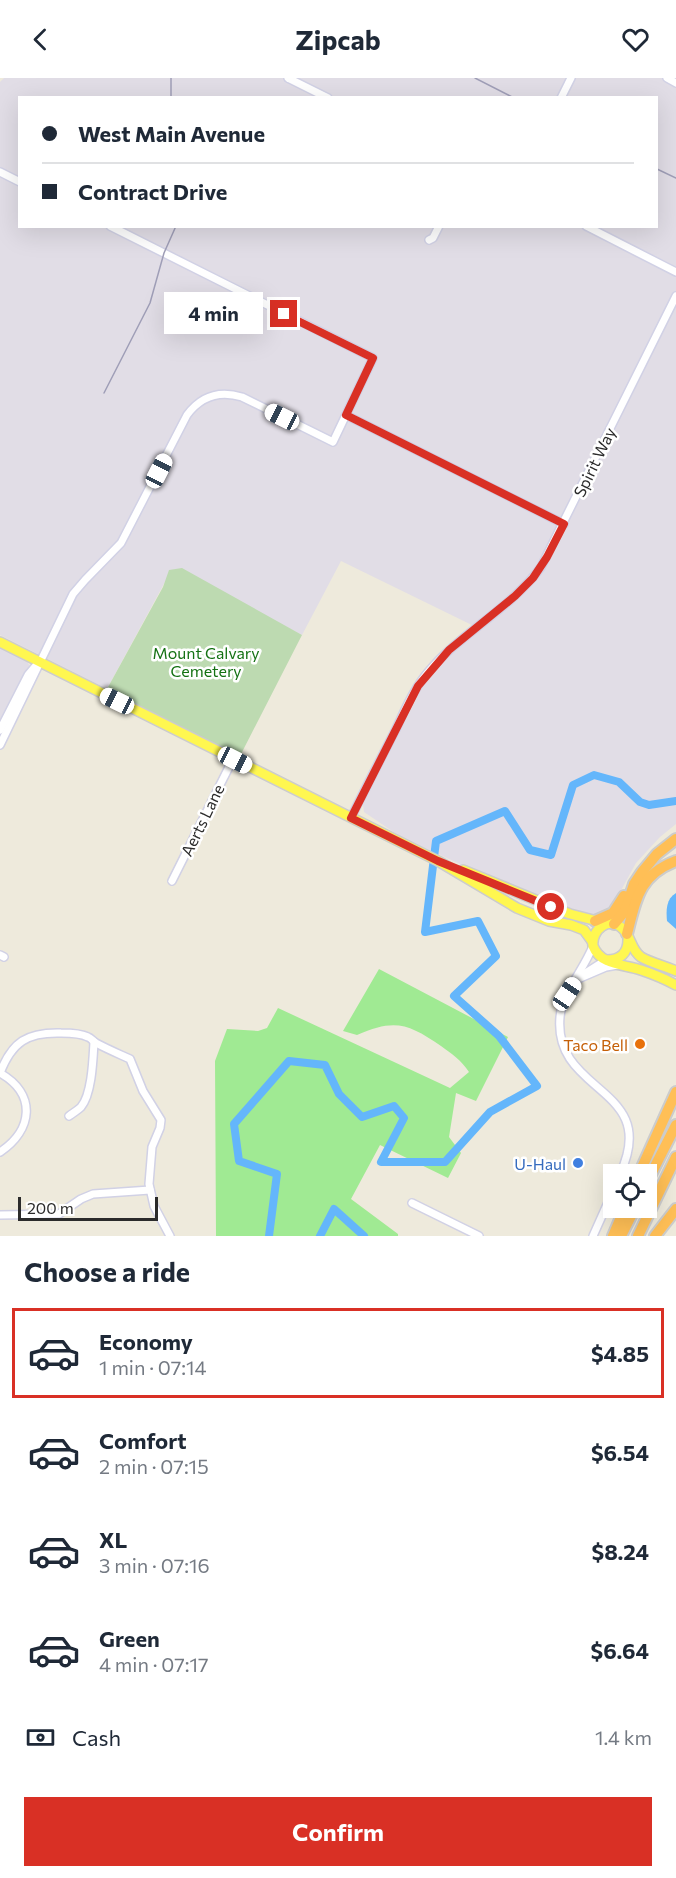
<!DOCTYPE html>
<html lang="en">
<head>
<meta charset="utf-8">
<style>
  :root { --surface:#fff; --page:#f2f2f3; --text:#1f2937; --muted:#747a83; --line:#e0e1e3; --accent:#d93025 }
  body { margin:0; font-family:Commissioner,sans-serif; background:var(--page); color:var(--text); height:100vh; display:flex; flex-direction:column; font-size:22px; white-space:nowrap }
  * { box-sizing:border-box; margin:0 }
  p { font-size:20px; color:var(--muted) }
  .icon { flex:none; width:33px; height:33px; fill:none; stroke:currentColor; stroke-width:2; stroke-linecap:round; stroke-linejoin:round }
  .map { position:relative; height:1158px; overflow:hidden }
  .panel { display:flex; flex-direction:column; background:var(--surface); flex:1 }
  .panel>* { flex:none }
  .top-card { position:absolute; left:18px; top:18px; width:640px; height:132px; border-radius:0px; box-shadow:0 6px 24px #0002; display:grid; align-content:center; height:132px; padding:0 24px; background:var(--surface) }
  .tools { position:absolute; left:603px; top:1086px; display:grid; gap:12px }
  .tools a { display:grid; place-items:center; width:54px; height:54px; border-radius:0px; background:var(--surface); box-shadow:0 6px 24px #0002; font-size:30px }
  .scale { position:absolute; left:18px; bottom:15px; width:140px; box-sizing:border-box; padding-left:6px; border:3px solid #2b2b2b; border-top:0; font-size:16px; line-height:21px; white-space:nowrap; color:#2b2b2b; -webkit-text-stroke:4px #fff; paint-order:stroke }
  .end { position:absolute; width:27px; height:27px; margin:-14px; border:8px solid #d93025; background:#fff; box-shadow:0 0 0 3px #fff }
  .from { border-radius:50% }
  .bubble { position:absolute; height:42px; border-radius:0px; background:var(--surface); box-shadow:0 6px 24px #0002; font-size:20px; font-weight:700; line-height:42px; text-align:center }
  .car { position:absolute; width:18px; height:36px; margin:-18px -9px; border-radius:8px; box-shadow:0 0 4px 2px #0007; background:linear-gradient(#fff 24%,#345 0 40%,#fff 0 76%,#345 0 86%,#fff 0) }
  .top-card b { display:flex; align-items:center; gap:21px; height:57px; font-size:22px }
  .top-card b+b { border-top:2px solid var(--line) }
  .top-card i { width:15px; height:15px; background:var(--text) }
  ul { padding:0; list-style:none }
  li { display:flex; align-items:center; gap:18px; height:90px; margin:0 12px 9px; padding:0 12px; border:3px solid transparent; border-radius:0px }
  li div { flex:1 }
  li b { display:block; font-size:22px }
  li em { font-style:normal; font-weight:700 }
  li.active { border-color:var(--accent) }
  li>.icon { width:54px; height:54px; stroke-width:1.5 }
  h2 { padding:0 24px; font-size:27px; line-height:72px }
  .pay { display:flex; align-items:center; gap:15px; height:66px; padding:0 24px; font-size:22px }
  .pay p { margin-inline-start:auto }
  .action { display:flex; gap:12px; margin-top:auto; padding:12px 24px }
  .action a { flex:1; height:69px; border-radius:0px; background:var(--accent); color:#fff; font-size:24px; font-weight:700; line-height:69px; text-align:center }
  header { display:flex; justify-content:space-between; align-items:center; height:78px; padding:0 24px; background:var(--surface); font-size:27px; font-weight:700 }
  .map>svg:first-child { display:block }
  .industrial { fill:#e1dde6; fill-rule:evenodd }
  .green { fill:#a0ea93 }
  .cemetery { fill:#bddab1 }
  .water { fill:#64b6fb }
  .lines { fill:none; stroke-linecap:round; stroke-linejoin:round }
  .river { stroke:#64b6fb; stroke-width:8 }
  .minor-casing { stroke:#d1d1e5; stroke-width:10 }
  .major-casing { stroke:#ccc; stroke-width:12 }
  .highway-casing { stroke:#ccc; stroke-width:14 }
  .minor { stroke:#fff; stroke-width:7 }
  .major { stroke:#fff750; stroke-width:9 }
  .highway { stroke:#ffbf56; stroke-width:10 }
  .rail { stroke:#9f9eb7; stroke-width:1.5 }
  .route { stroke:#d93025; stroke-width:8 }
  .food-dot { fill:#e8710a; stroke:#fff; stroke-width:2 }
  .shop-dot { fill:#3f7fe0; stroke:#fff; stroke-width:2 }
  .labels { text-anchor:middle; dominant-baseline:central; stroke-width:5; stroke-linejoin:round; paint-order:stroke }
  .street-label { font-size:16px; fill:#2b2b2b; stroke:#fff }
  .park-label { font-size:16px; fill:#147113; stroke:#fff }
  .food-label { font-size:16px; fill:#c56008; stroke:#fff; text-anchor:end }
  .shop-label { font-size:16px; fill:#366cbe; stroke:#fff; text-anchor:end }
</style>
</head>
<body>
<header><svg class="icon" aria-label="back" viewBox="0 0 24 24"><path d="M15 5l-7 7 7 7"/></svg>Zipcab<svg class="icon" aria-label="heart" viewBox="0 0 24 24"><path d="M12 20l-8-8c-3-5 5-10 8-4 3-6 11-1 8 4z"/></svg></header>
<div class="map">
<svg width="676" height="1158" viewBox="0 0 676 1158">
  <rect width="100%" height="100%" fill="#eeeadc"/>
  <g class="industrial">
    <path d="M4,0H676V746L660,759L636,785L613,827L599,840L585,837L473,792L401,759L364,734L363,727L364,722L425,604L446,579L480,551L341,483L302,557L175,491L166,502L107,611L0,557V4ZM20,20H657V148H20Z"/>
    <polygon points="0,569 27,583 29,587 28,592 0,648"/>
  </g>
  <path class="green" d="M379,891L508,959L476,1023L456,1015L449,1059L461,1075L448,1100L380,1067L351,1121L398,1156V1158H216L215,983L227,951L258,953L267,950L278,930L450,1010L469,994C461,982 452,976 441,968C409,946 395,940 357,957L343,953Z"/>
  <polygon class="cemetery" points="182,490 302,557 239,680 107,611 163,509 169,492"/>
  <path class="water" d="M676,815V851L667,843C666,832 666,821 676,815Z"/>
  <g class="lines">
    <g class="river">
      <polyline points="269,1158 277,1096 239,1083 234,1046 289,983 325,987 339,1016 362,1039 394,1028 404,1040 381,1084 445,1084 490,1034 537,1008 499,958 454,918 496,878 478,843 425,854 436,763 505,733 530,772 551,777 573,707 594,697 619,704 640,724 649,727 676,723"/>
      <polyline points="320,1158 334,1131 364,1158"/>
    </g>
    <defs>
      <g id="minor">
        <polyline points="288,0 328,20"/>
        <polyline points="667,0 676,5"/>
        <polyline points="561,20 571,0"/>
        <polyline points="0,94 20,104"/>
        <polyline points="586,148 676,194"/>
        <polyline points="429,162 433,160 439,148"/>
        <polyline points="346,337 564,446"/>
        <polyline points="0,652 28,597 38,585"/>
        <path d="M0,667L73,516L85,502L121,465L187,337C201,318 219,312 242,319L333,364L373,280L110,148"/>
        <path d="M351,740C365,711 380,682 395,653C405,632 414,610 429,593C462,554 510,531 541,489L676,218"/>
        <polyline points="172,803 233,681"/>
        <path d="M593,868C584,891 562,916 560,939C553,1017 661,1008 620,1096"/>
        <polyline points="0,877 4,879"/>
        <polyline points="584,896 606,882"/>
        <polyline points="578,901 606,889 618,887"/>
        <path d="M0,995C12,964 27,954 61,955C69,955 80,955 88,959C91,960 93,963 96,965C107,971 119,976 130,981L143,1013L161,1042L160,1050L152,1069L149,1106L154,1128L170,1158"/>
        <path d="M0,995C37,1016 33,1052 0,1074"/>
        <path d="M69,1038C73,1035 78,1032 81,1029C92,1016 93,981 94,964"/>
        <polyline points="412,1125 479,1158"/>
        <polyline points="0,1137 59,1136 81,1121 93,1116 150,1112"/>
        <polyline points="593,1158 614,1111"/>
      </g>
      <g id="major">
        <polyline points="0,564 438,783 517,830 549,843 571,847 584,852 592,863"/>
        <polyline points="463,792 570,836 601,844"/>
        <path d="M607,882C620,882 628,875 628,862"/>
        <path d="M676,893C665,888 651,885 641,879C631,872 631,859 623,851C609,837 591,852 593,868C601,888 624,886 641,892C653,896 665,901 676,907"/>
      </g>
      <g id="highway">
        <polyline points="595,843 613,835 624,818"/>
        <polyline points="614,846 625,833 634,806 642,794 657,776 676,761"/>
        <path d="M627,856C636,821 639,797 676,783"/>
        <polyline points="639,1096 676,1014"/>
        <polyline points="646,1106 676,1047"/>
        <polyline points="613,1158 625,1130"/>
        <polyline points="621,1158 635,1130"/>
        <polyline points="638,1158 676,1079"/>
        <polyline points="655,1158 676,1131"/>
      </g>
    </defs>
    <use href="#minor" class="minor-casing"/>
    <use href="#major" class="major-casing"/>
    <use href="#highway" class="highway-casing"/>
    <use href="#minor" class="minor"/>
    <use href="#major" class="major"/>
    <use href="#highway" class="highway"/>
    <g class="rail">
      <polyline points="475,0 514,20"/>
      <polyline points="171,20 171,0"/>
      <polyline points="657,91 676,100"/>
      <polyline points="332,148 346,149"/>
      <polyline points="104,315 150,225 164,175 176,148"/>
    </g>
  </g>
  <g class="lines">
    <polyline class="route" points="284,236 373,280 346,337 564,446 547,479 533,500 515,518 449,572 418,608 351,740 438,783 551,829"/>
  </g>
  <circle class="food-dot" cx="640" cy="966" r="6"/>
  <circle class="shop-dot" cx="578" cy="1085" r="6"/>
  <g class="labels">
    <g class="street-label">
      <text transform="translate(594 384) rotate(-64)">Spirit Way</text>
      <text transform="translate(202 742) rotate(-64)">Aerts Lane</text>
    </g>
    <g class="park-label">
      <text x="206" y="574">Mount Calvary<tspan x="206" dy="18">Cemetery</tspan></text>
    </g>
    <g class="food-label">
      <text x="628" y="966">Taco Bell</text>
    </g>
    <g class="shop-label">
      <text x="566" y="1085">U-Haul</text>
    </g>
  </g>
</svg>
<div class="tools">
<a><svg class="icon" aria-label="locate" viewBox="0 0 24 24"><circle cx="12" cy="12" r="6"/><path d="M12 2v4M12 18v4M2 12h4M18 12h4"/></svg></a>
</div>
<div class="scale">200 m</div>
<i class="end from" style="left:551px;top:829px"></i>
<i class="end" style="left:284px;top:236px"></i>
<div class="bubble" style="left:164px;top:214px;width:99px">4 min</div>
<i class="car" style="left:282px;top:339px;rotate:296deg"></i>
<i class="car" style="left:159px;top:393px;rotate:27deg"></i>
<i class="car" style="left:117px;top:623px;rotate:296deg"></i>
<i class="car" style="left:235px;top:682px;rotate:117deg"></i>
<i class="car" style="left:567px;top:916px;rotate:34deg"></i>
<div class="top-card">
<b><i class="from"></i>West Main Avenue</b>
<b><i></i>Contract Drive</b>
</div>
</div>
<section class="panel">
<h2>Choose a ride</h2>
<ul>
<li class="active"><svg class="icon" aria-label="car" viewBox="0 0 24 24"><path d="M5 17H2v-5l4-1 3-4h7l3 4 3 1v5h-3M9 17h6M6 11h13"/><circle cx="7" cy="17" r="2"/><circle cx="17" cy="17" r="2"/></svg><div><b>Economy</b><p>1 min · 07:14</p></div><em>$4.85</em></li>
<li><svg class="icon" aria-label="car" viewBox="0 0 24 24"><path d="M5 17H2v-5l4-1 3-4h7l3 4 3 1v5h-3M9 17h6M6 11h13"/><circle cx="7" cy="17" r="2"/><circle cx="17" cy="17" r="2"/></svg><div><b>Comfort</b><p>2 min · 07:15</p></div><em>$6.54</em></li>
<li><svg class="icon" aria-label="car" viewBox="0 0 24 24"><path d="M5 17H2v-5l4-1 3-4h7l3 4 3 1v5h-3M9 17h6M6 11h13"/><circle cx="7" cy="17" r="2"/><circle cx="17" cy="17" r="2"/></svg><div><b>XL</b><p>3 min · 07:16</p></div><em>$8.24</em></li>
<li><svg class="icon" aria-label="car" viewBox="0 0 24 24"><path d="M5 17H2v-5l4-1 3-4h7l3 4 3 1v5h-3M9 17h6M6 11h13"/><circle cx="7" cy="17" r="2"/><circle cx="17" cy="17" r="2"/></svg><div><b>Green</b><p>4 min · 07:17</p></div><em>$6.64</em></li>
</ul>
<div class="pay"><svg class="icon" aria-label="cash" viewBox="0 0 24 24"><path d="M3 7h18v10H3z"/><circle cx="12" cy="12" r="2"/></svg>Cash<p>1.4 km</p></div>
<div class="action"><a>Confirm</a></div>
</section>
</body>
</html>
